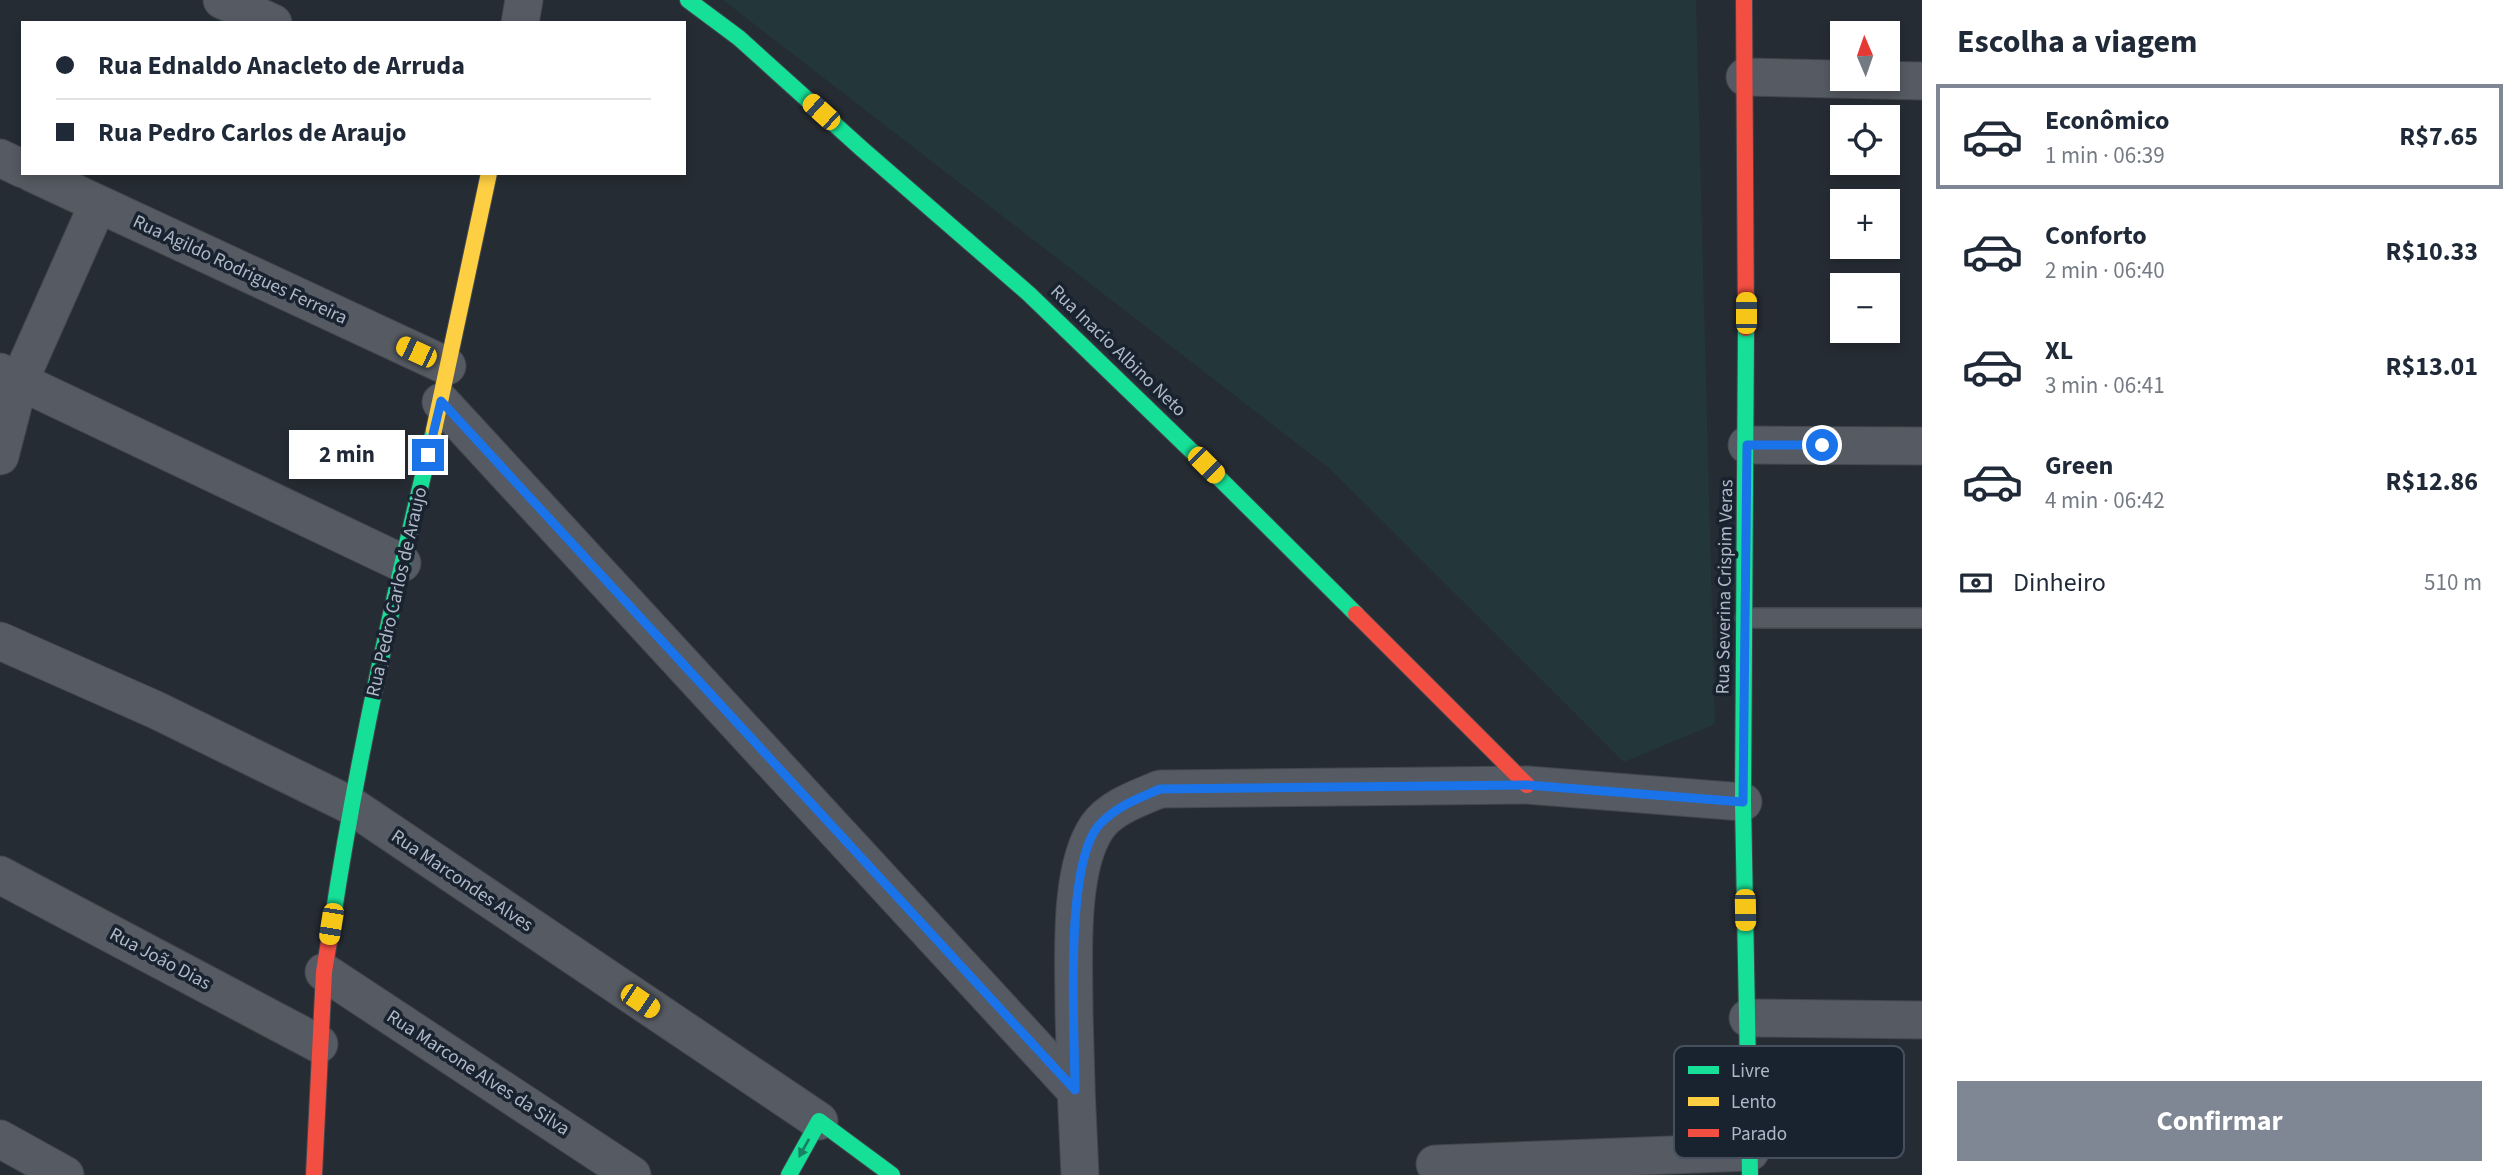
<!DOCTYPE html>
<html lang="pt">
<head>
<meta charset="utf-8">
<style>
  :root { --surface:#fff; --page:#f6f6f7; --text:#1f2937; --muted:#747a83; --line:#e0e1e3; --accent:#7f8794 }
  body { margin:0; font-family:"Source Sans 3",sans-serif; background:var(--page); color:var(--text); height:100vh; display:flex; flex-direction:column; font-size:26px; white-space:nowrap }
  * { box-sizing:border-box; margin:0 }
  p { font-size:23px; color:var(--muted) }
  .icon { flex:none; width:38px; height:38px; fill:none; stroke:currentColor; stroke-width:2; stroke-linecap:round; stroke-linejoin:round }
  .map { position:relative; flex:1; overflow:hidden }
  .details { display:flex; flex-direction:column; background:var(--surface); width:595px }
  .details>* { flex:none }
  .guide { position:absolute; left:21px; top:21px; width:665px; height:154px; border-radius:0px; box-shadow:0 4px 10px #0003; display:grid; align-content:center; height:154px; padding:0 35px; background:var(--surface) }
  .needle { width:46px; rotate:358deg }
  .controls { position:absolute; left:1830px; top:21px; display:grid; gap:14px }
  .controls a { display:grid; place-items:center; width:70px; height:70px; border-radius:0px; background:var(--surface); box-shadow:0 4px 10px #0003; font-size:35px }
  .end { position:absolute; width:32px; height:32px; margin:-16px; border:9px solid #1a73e8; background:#fff; box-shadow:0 0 0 4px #fff }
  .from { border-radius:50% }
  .bubble { position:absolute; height:49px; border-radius:0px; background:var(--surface); box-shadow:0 4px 10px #0003; font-size:23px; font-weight:700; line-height:49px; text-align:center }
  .car { position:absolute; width:21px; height:42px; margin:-21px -10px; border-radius:9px; box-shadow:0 0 5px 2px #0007; background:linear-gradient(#f5c518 24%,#345 0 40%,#f5c518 0 76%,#345 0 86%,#f5c518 0) }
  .guide b { display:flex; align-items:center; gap:24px; height:66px; font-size:26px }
  .guide b+b { border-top:2px solid var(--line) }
  .guide i { width:18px; height:18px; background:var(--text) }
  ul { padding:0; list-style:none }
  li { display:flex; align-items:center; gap:21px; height:105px; margin:0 14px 10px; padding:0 21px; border:4px solid transparent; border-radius:0px }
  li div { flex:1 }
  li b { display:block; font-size:26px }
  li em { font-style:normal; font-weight:700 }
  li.on { border-color:var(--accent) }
  li>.icon { width:63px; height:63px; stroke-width:1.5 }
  h2 { padding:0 35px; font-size:32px; line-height:84px }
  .pay { display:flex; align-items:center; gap:18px; height:77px; padding:0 35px; font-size:26px }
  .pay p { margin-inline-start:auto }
  .button { display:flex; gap:14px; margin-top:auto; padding:14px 35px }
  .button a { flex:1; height:80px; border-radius:0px; background:var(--accent); color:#fff; font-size:28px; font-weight:700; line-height:80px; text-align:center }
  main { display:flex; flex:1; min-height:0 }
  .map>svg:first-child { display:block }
  .green { fill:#23363a }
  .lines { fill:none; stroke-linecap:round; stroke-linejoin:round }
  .lane-casing { stroke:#42474d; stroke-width:22 }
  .street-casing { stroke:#42474d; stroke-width:39 }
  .fast-casing { stroke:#42474d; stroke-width:18 }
  .slow-casing { stroke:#42474d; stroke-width:18 }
  .jam-casing { stroke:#42474d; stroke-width:18 }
  .lane { stroke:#565a62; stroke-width:19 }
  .street { stroke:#565a62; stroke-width:37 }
  .fast { stroke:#16e098; stroke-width:16 }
  .slow { stroke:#ffcf43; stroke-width:16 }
  .jam { stroke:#f24e42; stroke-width:16 }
  .oneway { fill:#188164 }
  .route { stroke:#1a73e8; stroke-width:9 }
  .labels { text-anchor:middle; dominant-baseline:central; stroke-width:7; stroke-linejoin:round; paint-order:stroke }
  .street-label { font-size:19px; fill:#afb8c7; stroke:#19222f }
  .key { fill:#19222f; stroke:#464f5d; stroke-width:2 }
  .key-label { font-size:19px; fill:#afb8c7 }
</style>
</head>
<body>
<main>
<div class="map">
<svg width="1922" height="1175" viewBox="0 0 1922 1175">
  <rect width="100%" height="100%" fill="#262c34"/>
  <polygon class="green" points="723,0 1696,0 1715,724 1624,762 1330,469"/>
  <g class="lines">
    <defs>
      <polyline id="lane" points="1745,618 1922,618"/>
      <g id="street">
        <polyline points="222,0 273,23"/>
        <polyline points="520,23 524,0"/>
        <polyline points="1745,77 1922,81"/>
        <polyline points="0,158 23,169"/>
        <polyline points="32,173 447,366"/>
        <polyline points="0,372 402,563"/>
        <polyline points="441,402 1075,1090"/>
        <polyline points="1747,445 1922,446"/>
        <polyline points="0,456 19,382 98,204"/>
        <polyline points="0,641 156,710 350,805 819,1121"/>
        <polyline points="0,875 319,1044"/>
        <polyline points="324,972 632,1175"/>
        <polyline points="1748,1018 1922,1020"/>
        <polyline points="0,1139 65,1175"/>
        <polyline points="1435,1164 1750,1152"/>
        <path d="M1080,1175C1077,1120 1075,1065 1074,1010C1074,959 1068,870 1097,827C1111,807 1139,798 1160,789L1527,785L1743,802"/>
      </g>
      <g id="fast">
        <polyline points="688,0 739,38 862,149 1029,294 1206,465 1356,614"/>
        <polyline points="1746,328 1743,802 1750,1175"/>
        <path d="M333,917C358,753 395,591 434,430"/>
        <polyline points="789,1175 819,1121 892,1175"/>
      </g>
      <polyline id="slow" points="434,430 489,173"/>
      <g id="jam">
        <polyline points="1744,0 1746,328"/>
        <polyline points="1356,614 1527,785"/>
        <polyline points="314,1175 324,972 333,917"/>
      </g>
    </defs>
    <use href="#lane" class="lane-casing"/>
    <use href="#street" class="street-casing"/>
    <use href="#fast" class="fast-casing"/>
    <use href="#slow" class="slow-casing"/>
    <use href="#jam" class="jam-casing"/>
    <use href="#lane" class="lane"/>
    <use href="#street" class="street"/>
    <use href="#fast" class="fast"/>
    <use href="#slow" class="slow"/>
    <use href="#jam" class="jam"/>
  </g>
  <defs><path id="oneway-solid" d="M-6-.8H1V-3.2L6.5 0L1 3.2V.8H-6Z" transform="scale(1.75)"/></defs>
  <use class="oneway" href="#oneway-solid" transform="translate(804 1148) rotate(119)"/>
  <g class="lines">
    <path class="route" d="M428,455L441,401L1075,1090C1075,1034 1063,863 1100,824C1117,806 1139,798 1160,789L1527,785L1743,802L1747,445H1822"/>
  </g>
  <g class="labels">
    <g class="street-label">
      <text transform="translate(240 270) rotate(25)">Rua Agildo Rodrigues Ferreira</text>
      <text transform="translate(1118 351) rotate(44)">Rua Inacio Albino Neto</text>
      <text transform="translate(1725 587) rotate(-89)">Rua Severina Crispim Veras</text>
      <text transform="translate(397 592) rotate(-77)">Rua Pedro Carlos de Araujo</text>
      <text transform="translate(462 881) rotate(34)">Rua Marcondes Alves</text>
      <text transform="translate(160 959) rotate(28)">Rua João Dias</text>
      <text transform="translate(478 1073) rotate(33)">Rua Marcone Alves da Silva</text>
    </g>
  </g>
  <rect x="1674" y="1046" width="230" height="112" rx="10" class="key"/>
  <rect x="1688" y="1066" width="31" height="8" fill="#16e098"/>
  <rect x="1688" y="1097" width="31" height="9" fill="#ffcf43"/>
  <rect x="1688" y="1129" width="31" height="8" fill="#f24e42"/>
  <g class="key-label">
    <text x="1731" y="1077">Livre</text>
    <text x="1731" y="1108">Lento</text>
    <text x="1731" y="1140">Parado</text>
  </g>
</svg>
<div class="controls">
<a><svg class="needle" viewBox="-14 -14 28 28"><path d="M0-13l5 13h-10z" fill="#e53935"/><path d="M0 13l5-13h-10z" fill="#747a83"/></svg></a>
<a><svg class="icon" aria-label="locate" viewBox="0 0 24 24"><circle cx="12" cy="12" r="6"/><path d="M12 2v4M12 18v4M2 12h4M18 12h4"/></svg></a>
<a>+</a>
<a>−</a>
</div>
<i class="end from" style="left:1822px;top:445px"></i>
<i class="end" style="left:428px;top:455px"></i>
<div class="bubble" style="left:289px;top:430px;width:116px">2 min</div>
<i class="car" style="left:821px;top:112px;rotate:312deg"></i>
<i class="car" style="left:1746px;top:313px;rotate:0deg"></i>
<i class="car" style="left:416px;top:352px;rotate:295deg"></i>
<i class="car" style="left:1206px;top:465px;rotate:135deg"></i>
<i class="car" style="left:1745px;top:910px;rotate:179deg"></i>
<i class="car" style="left:331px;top:924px;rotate:189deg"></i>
<i class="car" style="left:640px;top:1001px;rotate:124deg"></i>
<div class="guide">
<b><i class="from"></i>Rua Ednaldo Anacleto de Arruda</b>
<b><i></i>Rua Pedro Carlos de Araujo</b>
</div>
</div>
<section class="details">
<h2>Escolha a viagem</h2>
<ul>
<li class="on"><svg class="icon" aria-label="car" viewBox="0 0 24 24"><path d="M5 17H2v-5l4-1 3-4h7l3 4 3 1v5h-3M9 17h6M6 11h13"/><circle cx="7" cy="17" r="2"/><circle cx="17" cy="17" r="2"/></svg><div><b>Econômico</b><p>1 min · 06:39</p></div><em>R$7.65</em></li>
<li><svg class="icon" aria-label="car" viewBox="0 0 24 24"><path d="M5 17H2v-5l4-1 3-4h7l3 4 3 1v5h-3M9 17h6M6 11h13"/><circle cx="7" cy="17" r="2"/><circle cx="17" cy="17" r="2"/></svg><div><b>Conforto</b><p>2 min · 06:40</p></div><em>R$10.33</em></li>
<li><svg class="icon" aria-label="car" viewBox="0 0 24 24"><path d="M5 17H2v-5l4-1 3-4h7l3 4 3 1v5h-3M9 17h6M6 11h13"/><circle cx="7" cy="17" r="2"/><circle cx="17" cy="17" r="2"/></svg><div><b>XL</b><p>3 min · 06:41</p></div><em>R$13.01</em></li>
<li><svg class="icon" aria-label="car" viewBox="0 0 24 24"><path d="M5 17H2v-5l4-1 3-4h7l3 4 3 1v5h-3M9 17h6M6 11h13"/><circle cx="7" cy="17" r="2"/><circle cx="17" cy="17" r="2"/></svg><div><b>Green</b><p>4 min · 06:42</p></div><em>R$12.86</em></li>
</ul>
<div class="pay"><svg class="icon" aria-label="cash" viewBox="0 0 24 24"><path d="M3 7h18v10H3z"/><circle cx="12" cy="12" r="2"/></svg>Dinheiro<p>510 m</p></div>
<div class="button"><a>Confirmar</a></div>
</section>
</main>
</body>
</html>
